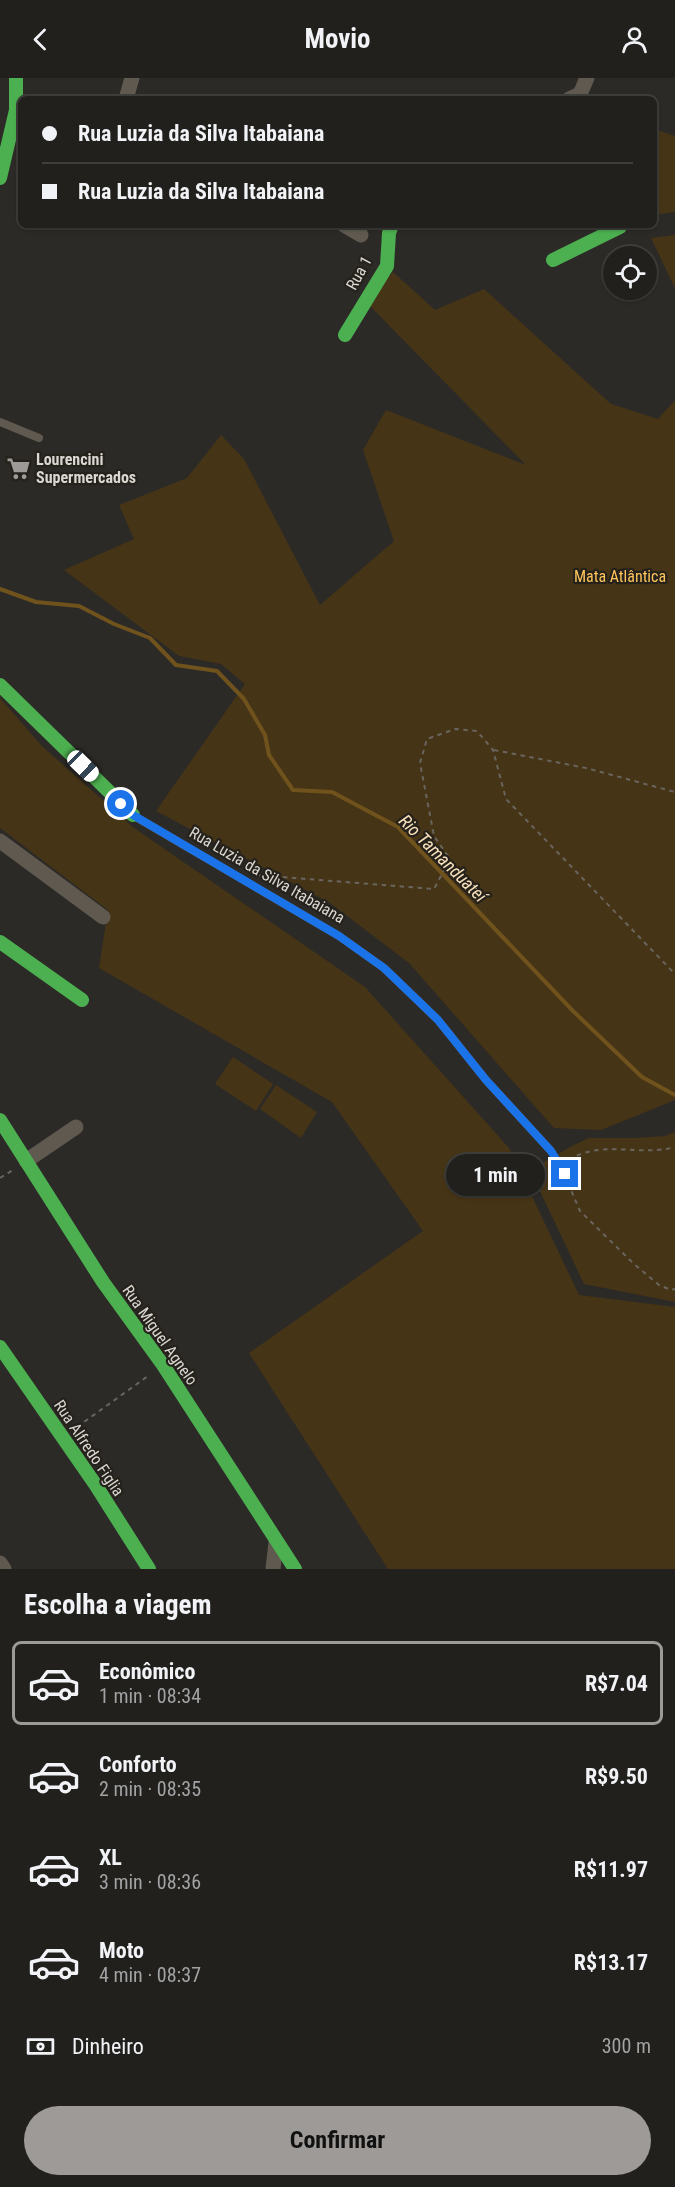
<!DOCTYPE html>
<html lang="pt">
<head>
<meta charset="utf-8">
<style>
  :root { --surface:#21201d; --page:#2d2d2a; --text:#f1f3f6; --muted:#a2a3a4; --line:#3e3e3b; --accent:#9d9a97 }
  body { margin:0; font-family:"Roboto Condensed",sans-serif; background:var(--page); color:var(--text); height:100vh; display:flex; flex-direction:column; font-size:22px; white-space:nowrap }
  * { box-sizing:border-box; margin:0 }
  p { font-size:20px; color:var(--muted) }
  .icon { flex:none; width:33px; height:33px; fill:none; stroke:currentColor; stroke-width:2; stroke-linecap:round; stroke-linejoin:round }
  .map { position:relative; height:1491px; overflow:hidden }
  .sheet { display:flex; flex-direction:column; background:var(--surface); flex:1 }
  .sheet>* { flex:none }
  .hud { position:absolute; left:18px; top:18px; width:639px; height:132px; border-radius:9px; box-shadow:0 2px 4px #0004,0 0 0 2px var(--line); display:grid; align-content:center; height:132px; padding:0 24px; background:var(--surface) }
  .fabs { position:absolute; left:603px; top:168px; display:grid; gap:12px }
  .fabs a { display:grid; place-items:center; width:54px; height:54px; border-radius:50%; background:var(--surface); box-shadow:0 2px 4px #0004,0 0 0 2px var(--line); font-size:30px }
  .end { position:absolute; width:27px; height:27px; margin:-14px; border:8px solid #1a73e8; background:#fff; box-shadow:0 0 0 3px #fff }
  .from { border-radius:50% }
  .bubble { position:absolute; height:42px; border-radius:21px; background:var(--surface); box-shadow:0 2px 4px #0004,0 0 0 2px var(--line); font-size:20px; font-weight:700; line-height:42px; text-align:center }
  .car { position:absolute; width:18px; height:36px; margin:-18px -9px; border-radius:8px; box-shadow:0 0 4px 2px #0007; background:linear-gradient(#fff 24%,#345 0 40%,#fff 0 76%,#345 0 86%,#fff 0) }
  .hud b { display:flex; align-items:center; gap:21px; height:57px; font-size:22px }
  .hud b+b { border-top:2px solid var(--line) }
  .hud i { width:15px; height:15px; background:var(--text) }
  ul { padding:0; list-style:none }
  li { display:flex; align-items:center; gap:18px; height:84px; margin:0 12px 9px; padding:0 12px; border:3px solid transparent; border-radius:9px }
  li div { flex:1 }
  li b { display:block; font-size:22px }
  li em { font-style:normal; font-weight:700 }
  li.selected { border-color:var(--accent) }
  li>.icon { width:54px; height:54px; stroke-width:1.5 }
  h2 { padding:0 24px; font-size:27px; line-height:72px }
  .pay { display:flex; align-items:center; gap:15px; height:66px; padding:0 24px; font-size:22px }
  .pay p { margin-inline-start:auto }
  .action { display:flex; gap:12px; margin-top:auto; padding:12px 24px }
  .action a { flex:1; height:69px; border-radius:36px; background:var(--accent); color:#111; font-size:24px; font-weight:700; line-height:69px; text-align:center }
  header { display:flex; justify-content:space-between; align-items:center; height:78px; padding:0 24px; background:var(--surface); font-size:27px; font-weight:700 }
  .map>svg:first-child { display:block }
  .green { fill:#463416 }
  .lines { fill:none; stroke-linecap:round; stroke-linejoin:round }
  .stream { stroke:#6f521c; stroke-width:4 }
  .path { stroke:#69655e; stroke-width:2; stroke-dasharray:4.5 4.5; stroke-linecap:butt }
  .lane { stroke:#5f5950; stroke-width:8 }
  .street { stroke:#5f5950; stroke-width:15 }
  .fast { stroke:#4caf50; stroke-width:14 }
  .route { stroke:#1a73e8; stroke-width:8 }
  .labels { text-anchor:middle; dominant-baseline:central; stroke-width:4.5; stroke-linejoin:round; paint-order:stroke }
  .street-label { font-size:16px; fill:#dad7d3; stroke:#25211b }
  .poi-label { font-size:16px; font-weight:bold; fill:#dad7d3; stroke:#25211b; text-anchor:start }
  .park-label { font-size:16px; fill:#fec45c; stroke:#25211b }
  .water-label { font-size:18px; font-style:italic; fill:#f7e0bb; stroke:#25211b }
</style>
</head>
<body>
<header><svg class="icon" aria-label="back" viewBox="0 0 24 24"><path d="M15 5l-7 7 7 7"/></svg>Movio<svg class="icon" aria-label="person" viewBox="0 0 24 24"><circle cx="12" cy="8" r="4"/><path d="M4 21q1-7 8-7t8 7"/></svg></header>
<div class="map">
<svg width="675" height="1491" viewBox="0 0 675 1491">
  <rect width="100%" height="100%" fill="#2c2a27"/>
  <g class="green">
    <polygon points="654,51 675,58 675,134 654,137"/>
    <polygon points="675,157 675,210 651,160"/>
    <polygon points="393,194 435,232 484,211 611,326 658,341 675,322 675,1022 601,1052 554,1050 409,885 330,825 156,733 245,606 221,586 179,578 64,492 134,461 119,427 187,400 221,357 244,381 320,527 394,463 363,372 386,332 526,387 367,225"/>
    <polygon points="0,620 42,668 134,750 365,909 509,1070 579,1217 675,1229 675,1491 388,1491 249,1275 423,1153 332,1024 99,890 108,832 0,750"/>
    <polygon points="233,979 273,1006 256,1033 215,1006"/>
    <polygon points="276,1007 317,1034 301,1060 260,1031"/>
    <polygon points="675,1054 675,1224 584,1206 530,1092 572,1068 589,1060 636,1060 665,1058"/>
  </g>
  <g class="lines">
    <polyline class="stream" points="0,511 36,524 79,528 114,546 150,560 176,587 217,593 244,621 265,657 269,677 293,712 332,714 398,749 573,933 642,999 675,1017"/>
    <g class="path">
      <polyline points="494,672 586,690 675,714"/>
      <polyline points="256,797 434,811 450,781 434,758 420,685 427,661 455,651 477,653 493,672 506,721 675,896"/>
      <path d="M569,1082C602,1061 639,1079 675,1069"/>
      <polyline points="0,1100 13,1092"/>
      <polyline points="568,1105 580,1133 634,1186 659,1207 671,1212 675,1211"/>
      <polyline points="77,1349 148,1298"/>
    </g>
    <g class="lane">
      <polyline points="0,344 39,360"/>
      <polyline points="134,738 339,858 384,890 438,942 486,1002 551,1073 565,1096"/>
    </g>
    <g class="street">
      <polyline points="126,21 132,0"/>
      <polyline points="569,21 580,16 587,0"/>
      <polyline points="344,147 361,157"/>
      <polyline points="0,763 103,839"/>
      <polyline points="26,1083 76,1049"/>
      <polyline points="0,1485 4,1491"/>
      <polyline points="273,1491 276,1464"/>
    </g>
    <g class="fast">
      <polyline points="0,100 16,32 16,0"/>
      <polyline points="553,182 620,149"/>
      <polyline points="345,257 387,188 389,155 392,147"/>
      <polyline points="0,607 133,737"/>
      <polyline points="0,864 82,922"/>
      <polyline points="0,1042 103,1204 163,1287 295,1491"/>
      <polyline points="0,1269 95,1406 149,1491"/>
    </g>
  </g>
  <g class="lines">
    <polyline class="route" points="121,726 133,737 339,858 384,890 438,942 486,1002 551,1073 565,1096"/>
  </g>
  <defs>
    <symbol id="supermarket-bare" viewBox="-9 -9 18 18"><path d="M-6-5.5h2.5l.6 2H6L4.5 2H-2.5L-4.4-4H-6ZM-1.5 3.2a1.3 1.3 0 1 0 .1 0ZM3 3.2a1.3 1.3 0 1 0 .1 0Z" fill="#9d9a97" stroke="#25211b" stroke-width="2.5" paint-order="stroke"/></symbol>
  </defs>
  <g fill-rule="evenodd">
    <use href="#supermarket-bare" x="2" y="374" width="33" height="33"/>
  </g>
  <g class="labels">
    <g class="street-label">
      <text transform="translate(359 195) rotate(-61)">Rua 1</text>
      <text transform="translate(267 797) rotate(30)">Rua Luzia da Silva Itabaiana</text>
      <text transform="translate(160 1257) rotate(55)">Rua Miguel Agnelo</text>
      <text transform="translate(89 1370) rotate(56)">Rua Alfredo Figlia</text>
    </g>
    <g class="poi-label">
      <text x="36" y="381">Lourencini<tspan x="36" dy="18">Supermercados</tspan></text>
    </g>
    <g class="park-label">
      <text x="620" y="498">Mata Atlântica</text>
    </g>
    <g class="water-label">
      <text transform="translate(443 780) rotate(45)">Rio Tamanduateí</text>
    </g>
  </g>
</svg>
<div class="fabs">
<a><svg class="icon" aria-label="locate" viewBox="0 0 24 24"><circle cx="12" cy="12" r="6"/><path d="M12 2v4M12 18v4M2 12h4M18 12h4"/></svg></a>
</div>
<i class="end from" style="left:121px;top:726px"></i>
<i class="end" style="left:565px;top:1096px"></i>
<div class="bubble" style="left:446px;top:1076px;width:99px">1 min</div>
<i class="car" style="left:83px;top:688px;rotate:134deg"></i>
<div class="hud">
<b><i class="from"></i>Rua Luzia da Silva Itabaiana</b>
<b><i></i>Rua Luzia da Silva Itabaiana</b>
</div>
</div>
<section class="sheet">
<h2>Escolha a viagem</h2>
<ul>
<li class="selected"><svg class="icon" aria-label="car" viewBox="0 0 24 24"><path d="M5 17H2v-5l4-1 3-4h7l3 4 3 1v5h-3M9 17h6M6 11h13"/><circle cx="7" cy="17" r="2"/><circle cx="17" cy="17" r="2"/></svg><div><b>Econômico</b><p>1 min · 08:34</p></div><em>R$7.04</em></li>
<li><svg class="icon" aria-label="car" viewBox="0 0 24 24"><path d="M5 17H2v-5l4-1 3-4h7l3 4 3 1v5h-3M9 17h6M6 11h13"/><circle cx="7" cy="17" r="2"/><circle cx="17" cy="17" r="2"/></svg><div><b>Conforto</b><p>2 min · 08:35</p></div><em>R$9.50</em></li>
<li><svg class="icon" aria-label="car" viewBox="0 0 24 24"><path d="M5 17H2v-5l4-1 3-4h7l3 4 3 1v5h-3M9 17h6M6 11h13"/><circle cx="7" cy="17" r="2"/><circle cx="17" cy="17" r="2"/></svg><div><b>XL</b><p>3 min · 08:36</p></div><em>R$11.97</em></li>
<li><svg class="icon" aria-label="car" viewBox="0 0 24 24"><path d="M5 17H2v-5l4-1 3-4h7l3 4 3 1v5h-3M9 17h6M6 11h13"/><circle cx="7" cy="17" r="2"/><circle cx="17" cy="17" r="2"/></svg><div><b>Moto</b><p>4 min · 08:37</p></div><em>R$13.17</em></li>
</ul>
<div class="pay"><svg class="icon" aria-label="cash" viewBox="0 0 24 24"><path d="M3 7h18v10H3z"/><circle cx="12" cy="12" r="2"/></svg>Dinheiro<p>300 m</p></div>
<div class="action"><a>Confirmar</a></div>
</section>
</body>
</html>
